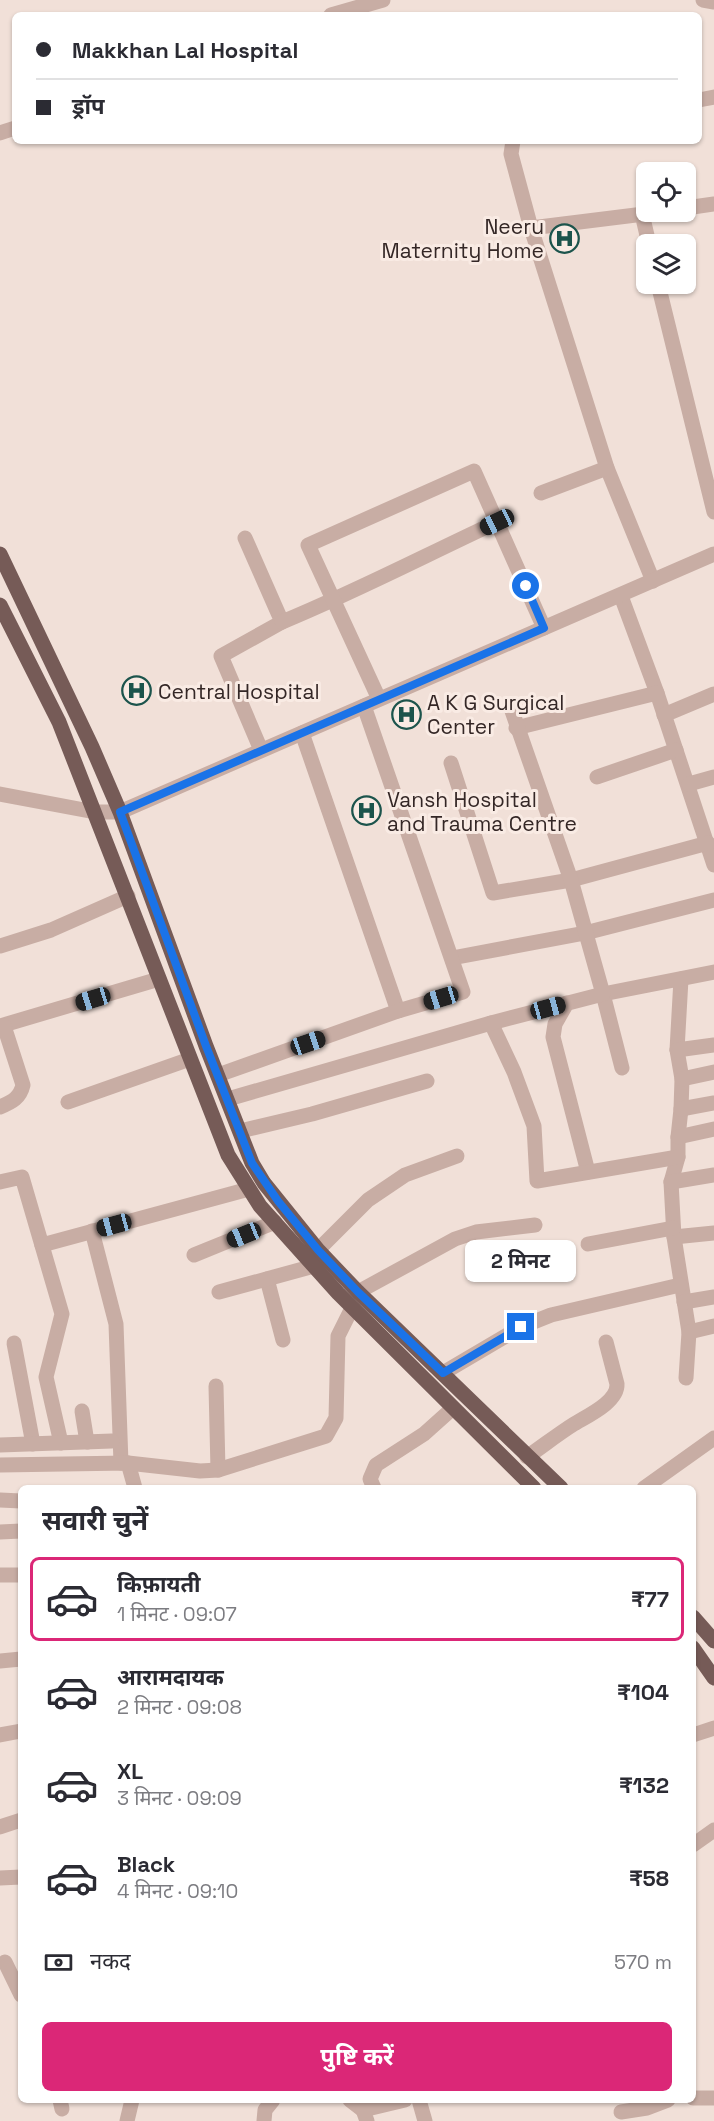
<!DOCTYPE html>
<html lang="hi">
<head>
<meta charset="utf-8">
<style>
  :root { --surface:#fff; --page:#f7f7f7; --text:#2b2b33; --muted:#7c7c81; --line:#e1e1e2; --accent:#db2777 }
  body { margin:0; font-family:"Space Grotesk","Noto Sans Devanagari",sans-serif; background:var(--page); color:var(--text); height:100vh; display:flex; flex-direction:column; font-size:22px; white-space:nowrap }
  * { box-sizing:border-box; margin:0 }
  p { font-size:20px; color:var(--muted) }
  .icon { flex:none; width:33px; height:33px; fill:none; stroke:currentColor; stroke-width:2; stroke-linecap:round; stroke-linejoin:round }
  .map { position:relative; flex:1; overflow:hidden }
  .panel { position:absolute; left:18px; top:1485px; width:678px; height:618px; display:flex; flex-direction:column; background:var(--surface); border-radius:9px; box-shadow:0 2px 4px #0004 }
  .panel>* { flex:none }
  .top-card { position:absolute; left:12px; top:12px; width:690px; height:132px; border-radius:9px; box-shadow:0 2px 4px #0004; display:grid; align-content:center; height:132px; padding:0 24px; background:var(--surface) }
  .buttons { position:absolute; left:636px; top:162px; display:grid; gap:12px }
  .buttons a { display:grid; place-items:center; width:60px; height:60px; border-radius:9px; background:var(--surface); box-shadow:0 2px 4px #0004; font-size:30px }
  .end { position:absolute; width:27px; height:27px; margin:-14px; border:8px solid #1a73e8; background:#fff; box-shadow:0 0 0 3px #fff }
  .from { border-radius:50% }
  .bubble { position:absolute; height:42px; border-radius:9px; background:var(--surface); box-shadow:0 2px 4px #0004; font-size:20px; font-weight:700; line-height:42px; text-align:center }
  .car { position:absolute; width:18px; height:36px; margin:-18px -9px; border-radius:8px; box-shadow:0 0 4px 2px #0007; background:linear-gradient(#222 24%,#8ab4d8 0 40%,#222 0 76%,#8ab4d8 0 86%,#222 0) }
  .top-card b { display:flex; align-items:center; gap:21px; height:57px; font-size:22px }
  .top-card b+b { border-top:2px solid var(--line) }
  .top-card i { width:15px; height:15px; background:var(--text) }
  ul { padding:0; list-style:none }
  li { display:flex; align-items:center; gap:18px; height:84px; margin:0 12px 9px; padding:0 12px; border:3px solid transparent; border-radius:9px }
  li div { flex:1 }
  li b { display:block; font-size:22px }
  li em { font-style:normal; font-weight:700 }
  li.active { border-color:var(--accent) }
  li>.icon { width:54px; height:54px; stroke-width:1.5 }
  h2 { padding:0 24px; font-size:27px; line-height:72px }
  .pay { display:flex; align-items:center; gap:15px; height:66px; padding:0 24px; font-size:22px }
  .pay p { margin-inline-start:auto }
  .button { display:flex; gap:12px; margin-top:auto; padding:12px 24px }
  .button a { flex:1; height:69px; border-radius:9px; background:var(--accent); color:#fff; font-size:24px; font-weight:700; line-height:69px; text-align:center }
  .map>svg:first-child { display:block }
  .lines { fill:none; stroke-linecap:round; stroke-linejoin:round }
  .minor { stroke:#c8ada4; stroke-width:15 }
  .tertiary { stroke:#c8ada4; stroke-width:15 }
  .primary { stroke:#765b57; stroke-width:15 }
  .route { stroke:#1a73e8; stroke-width:8 }
  .labels { text-anchor:middle; dominant-baseline:central; stroke-width:6; stroke-linejoin:round; paint-order:stroke }
  .poi-label { font-size:21px; fill:#342726; stroke:#f9ebe4; text-anchor:start }
</style>
</head>
<body>
<div class="map">
<svg width="714" height="2121" viewBox="0 0 714 2121">
  <rect width="100%" height="100%" fill="#f1e0d8"/>
  <g class="lines">
    <g class="minor">
      <polyline points="703,0 714,2"/>
      <polyline points="699,100 714,97"/>
      <polyline points="513,141 511,154 531,228 607,468 653,581"/>
      <polyline points="686,208 714,204"/>
      <polyline points="642,214 649,244"/>
      <polyline points="531,228 660,212"/>
      <polyline points="658,284 714,512"/>
      <polyline points="541,493 607,468"/>
      <polyline points="245,538 282,622 221,656 261,750"/>
      <polyline points="621,596 657,693 714,865"/>
      <path d="M282,622C355,592 426,555 497,522"/>
      <polyline points="379,699 308,545 474,471 544,628"/>
      <polyline points="664,715 714,694"/>
      <polyline points="516,728 657,693"/>
      <polyline points="302,733 398,1011"/>
      <polyline points="451,763 493,893 571,880 708,843"/>
      <polyline points="597,777 676,750"/>
      <polyline points="689,784 714,777"/>
      <polyline points="0,794 95,812 120,812 714,554"/>
      <polyline points="0,946 51,930 128,896"/>
      <polyline points="452,958 585,933 714,900"/>
      <polyline points="681,979 677,1050 682,1079 681,1109 678,1137 678,1157 671,1182 674,1237 714,1233"/>
      <polyline points="567,1003 555,1024 553,1037 588,1172"/>
      <polyline points="491,1023 514,1072 534,1126 537,1181 678,1157"/>
      <polyline points="0,1026 159,979"/>
      <polyline points="677,1050 714,1045"/>
      <polyline points="622,1068 603,994 714,972"/>
      <polyline points="218,1075 398,1011 463,992 364,706"/>
      <polyline points="682,1079 714,1072"/>
      <polyline points="228,1099 491,1023 603,994 571,880 512,711"/>
      <polyline points="68,1102 190,1059"/>
      <path d="M0,1107C12,1102 20,1098 23,1085L4,1026"/>
      <polyline points="681,1109 714,1103"/>
      <polyline points="240,1131 312,1114 427,1081"/>
      <polyline points="678,1137 714,1129"/>
      <polyline points="0,1182 22,1177 62,1314 46,1377 61,1443"/>
      <polyline points="671,1182 714,1175"/>
      <polyline points="92,1231 116,1324 121,1463"/>
      <polyline points="674,1237 689,1332 686,1378"/>
      <polyline points="588,1244 673,1228"/>
      <polyline points="42,1245 249,1189"/>
      <polyline points="318,1250 368,1200 405,1175 457,1156"/>
      <polyline points="194,1255 275,1222"/>
      <polyline points="267,1279 283,1340"/>
      <polyline points="219,1292 314,1266"/>
      <polyline points="358,1292 455,1239 476,1232 535,1225"/>
      <polyline points="684,1302 714,1297"/>
      <polyline points="689,1332 714,1326"/>
      <polyline points="14,1343 33,1444"/>
      <polyline points="443,1373 521,1327 551,1315 680,1285"/>
      <polyline points="216,1386 218,1470"/>
      <polyline points="82,1411 87,1442"/>
      <polyline points="0,1445 112,1441"/>
      <path d="M527,1457C543,1446 558,1434 574,1424C587,1416 618,1402 617,1384L606,1342"/>
      <polyline points="128,1463 135,1488"/>
      <polyline points="0,1465 128,1463 200,1471 218,1470 326,1436 336,1418 338,1336 350,1312 354,1309"/>
      <polyline points="374,1488 370,1479 376,1465 424,1434 453,1408"/>
      <polyline points="644,1488 714,1438"/>
      <polyline points="0,1500 21,1501"/>
      <polyline points="0,1532 21,1531"/>
      <polyline points="0,1575 21,1575"/>
      <polyline points="0,1661 21,1659"/>
      <polyline points="0,1735 21,1731"/>
      <polyline points="693,1735 714,1728"/>
      <polyline points="0,1827 21,1820"/>
      <polyline points="693,1845 714,1830"/>
      <polyline points="0,1878 21,1877"/>
      <polyline points="5,1962 21,1995"/>
      <polyline points="693,2098 714,2098"/>
      <polyline points="60,2100 62,2109"/>
      <polyline points="350,2100 363,2110"/>
      <polyline points="419,2100 425,2121"/>
      <polyline points="621,2112 647,2108 668,2100"/>
      <polyline points="127,2121 132,2100"/>
      <polyline points="264,2121 265,2110 273,2100"/>
      <polyline points="367,2121 363,2110 405,2100"/>
    </g>
    <g class="tertiary">
      <polyline points="331,15 383,0"/>
      <polyline points="0,133 15,128"/>
    </g>
    <g class="primary">
      <polyline points="0,554 92,747 120,812 206,1046 252,1163 264,1183 318,1250 358,1292 561,1488"/>
      <polyline points="0,605 59,722 228,1155 260,1206 338,1293 534,1488"/>
      <polyline points="693,1617 714,1641"/>
      <polyline points="693,1648 714,1678"/>
    </g>
  </g>
  <g class="lines">
    <polyline class="route" points="521,1327 443,1373 358,1292 318,1250 278,1201 252,1163 206,1046 120,812 544,628 526,586"/>
  </g>
  <defs>
    <symbol id="hospital-ring" viewBox="-11 -11 22 22"><circle r="9.5" fill="#f9ebe4" stroke="#1c544c" stroke-width="1.5"/><path d="M-5-5h3v3.5h4V-5h3V5h-3V1.5h-4V5h-3Z" fill="#1c544c"/></symbol>
  </defs>
  <g fill-rule="evenodd">
    <use href="#hospital-ring" x="548" y="222" width="33" height="33"/>
    <use href="#hospital-ring" x="120" y="674" width="33" height="33"/>
    <use href="#hospital-ring" x="390" y="698" width="33" height="33"/>
    <use href="#hospital-ring" x="350" y="794" width="33" height="33"/>
  </g>
  <g class="labels">
    <g class="poi-label">
      <text x="544" y="226" text-anchor="end">Neeru<tspan x="544" dy="24">Maternity Home</tspan></text>
      <text x="158" y="691">Central Hospital</text>
      <text x="427" y="702">A K G Surgical<tspan x="427" dy="24">Center</tspan></text>
      <text x="387" y="799">Vansh Hospital<tspan x="387" dy="24">and Trauma Centre</tspan></text>
    </g>
  </g>
</svg>
<div class="buttons">
<a><svg class="icon" aria-label="locate" viewBox="0 0 24 24"><circle cx="12" cy="12" r="6"/><path d="M12 2v4M12 18v4M2 12h4M18 12h4"/></svg></a>
<a><svg class="icon" aria-label="layers" viewBox="0 0 24 24"><path d="M12 4l9 5-9 5-9-5zM3 14l9 5 9-5"/></svg></a>
</div>
<i class="end from" style="left:526px;top:586px"></i>
<i class="end" style="left:521px;top:1327px"></i>
<div class="bubble" style="left:465px;top:1240px;width:111px">2 मिनट</div>
<i class="car" style="left:497px;top:522px;rotate:245deg"></i>
<i class="car" style="left:441px;top:998px;rotate:253deg"></i>
<i class="car" style="left:93px;top:999px;rotate:253deg"></i>
<i class="car" style="left:548px;top:1008px;rotate:75deg"></i>
<i class="car" style="left:308px;top:1043px;rotate:71deg"></i>
<i class="car" style="left:114px;top:1225px;rotate:255deg"></i>
<i class="car" style="left:244px;top:1235px;rotate:248deg"></i>
<div class="top-card">
<b><i class="from"></i>Makkhan Lal Hospital</b>
<b><i></i>ड्रॉप</b>
</div>
<section class="panel">
<h2>सवारी चुनें</h2>
<ul>
<li class="active"><svg class="icon" aria-label="car" viewBox="0 0 24 24"><path d="M5 17H2v-5l4-1 3-4h7l3 4 3 1v5h-3M9 17h6M6 11h13"/><circle cx="7" cy="17" r="2"/><circle cx="17" cy="17" r="2"/></svg><div><b>किफ़ायती</b><p>1 मिनट · 09:07</p></div><em>₹77</em></li>
<li><svg class="icon" aria-label="car" viewBox="0 0 24 24"><path d="M5 17H2v-5l4-1 3-4h7l3 4 3 1v5h-3M9 17h6M6 11h13"/><circle cx="7" cy="17" r="2"/><circle cx="17" cy="17" r="2"/></svg><div><b>आरामदायक</b><p>2 मिनट · 09:08</p></div><em>₹104</em></li>
<li><svg class="icon" aria-label="car" viewBox="0 0 24 24"><path d="M5 17H2v-5l4-1 3-4h7l3 4 3 1v5h-3M9 17h6M6 11h13"/><circle cx="7" cy="17" r="2"/><circle cx="17" cy="17" r="2"/></svg><div><b>XL</b><p>3 मिनट · 09:09</p></div><em>₹132</em></li>
<li><svg class="icon" aria-label="car" viewBox="0 0 24 24"><path d="M5 17H2v-5l4-1 3-4h7l3 4 3 1v5h-3M9 17h6M6 11h13"/><circle cx="7" cy="17" r="2"/><circle cx="17" cy="17" r="2"/></svg><div><b>Black</b><p>4 मिनट · 09:10</p></div><em>₹58</em></li>
</ul>
<div class="pay"><svg class="icon" aria-label="cash" viewBox="0 0 24 24"><path d="M3 7h18v10H3z"/><circle cx="12" cy="12" r="2"/></svg>नकद<p>570 m</p></div>
<div class="button"><a>पुष्टि करें</a></div>
</section>
</div>
</body>
</html>
